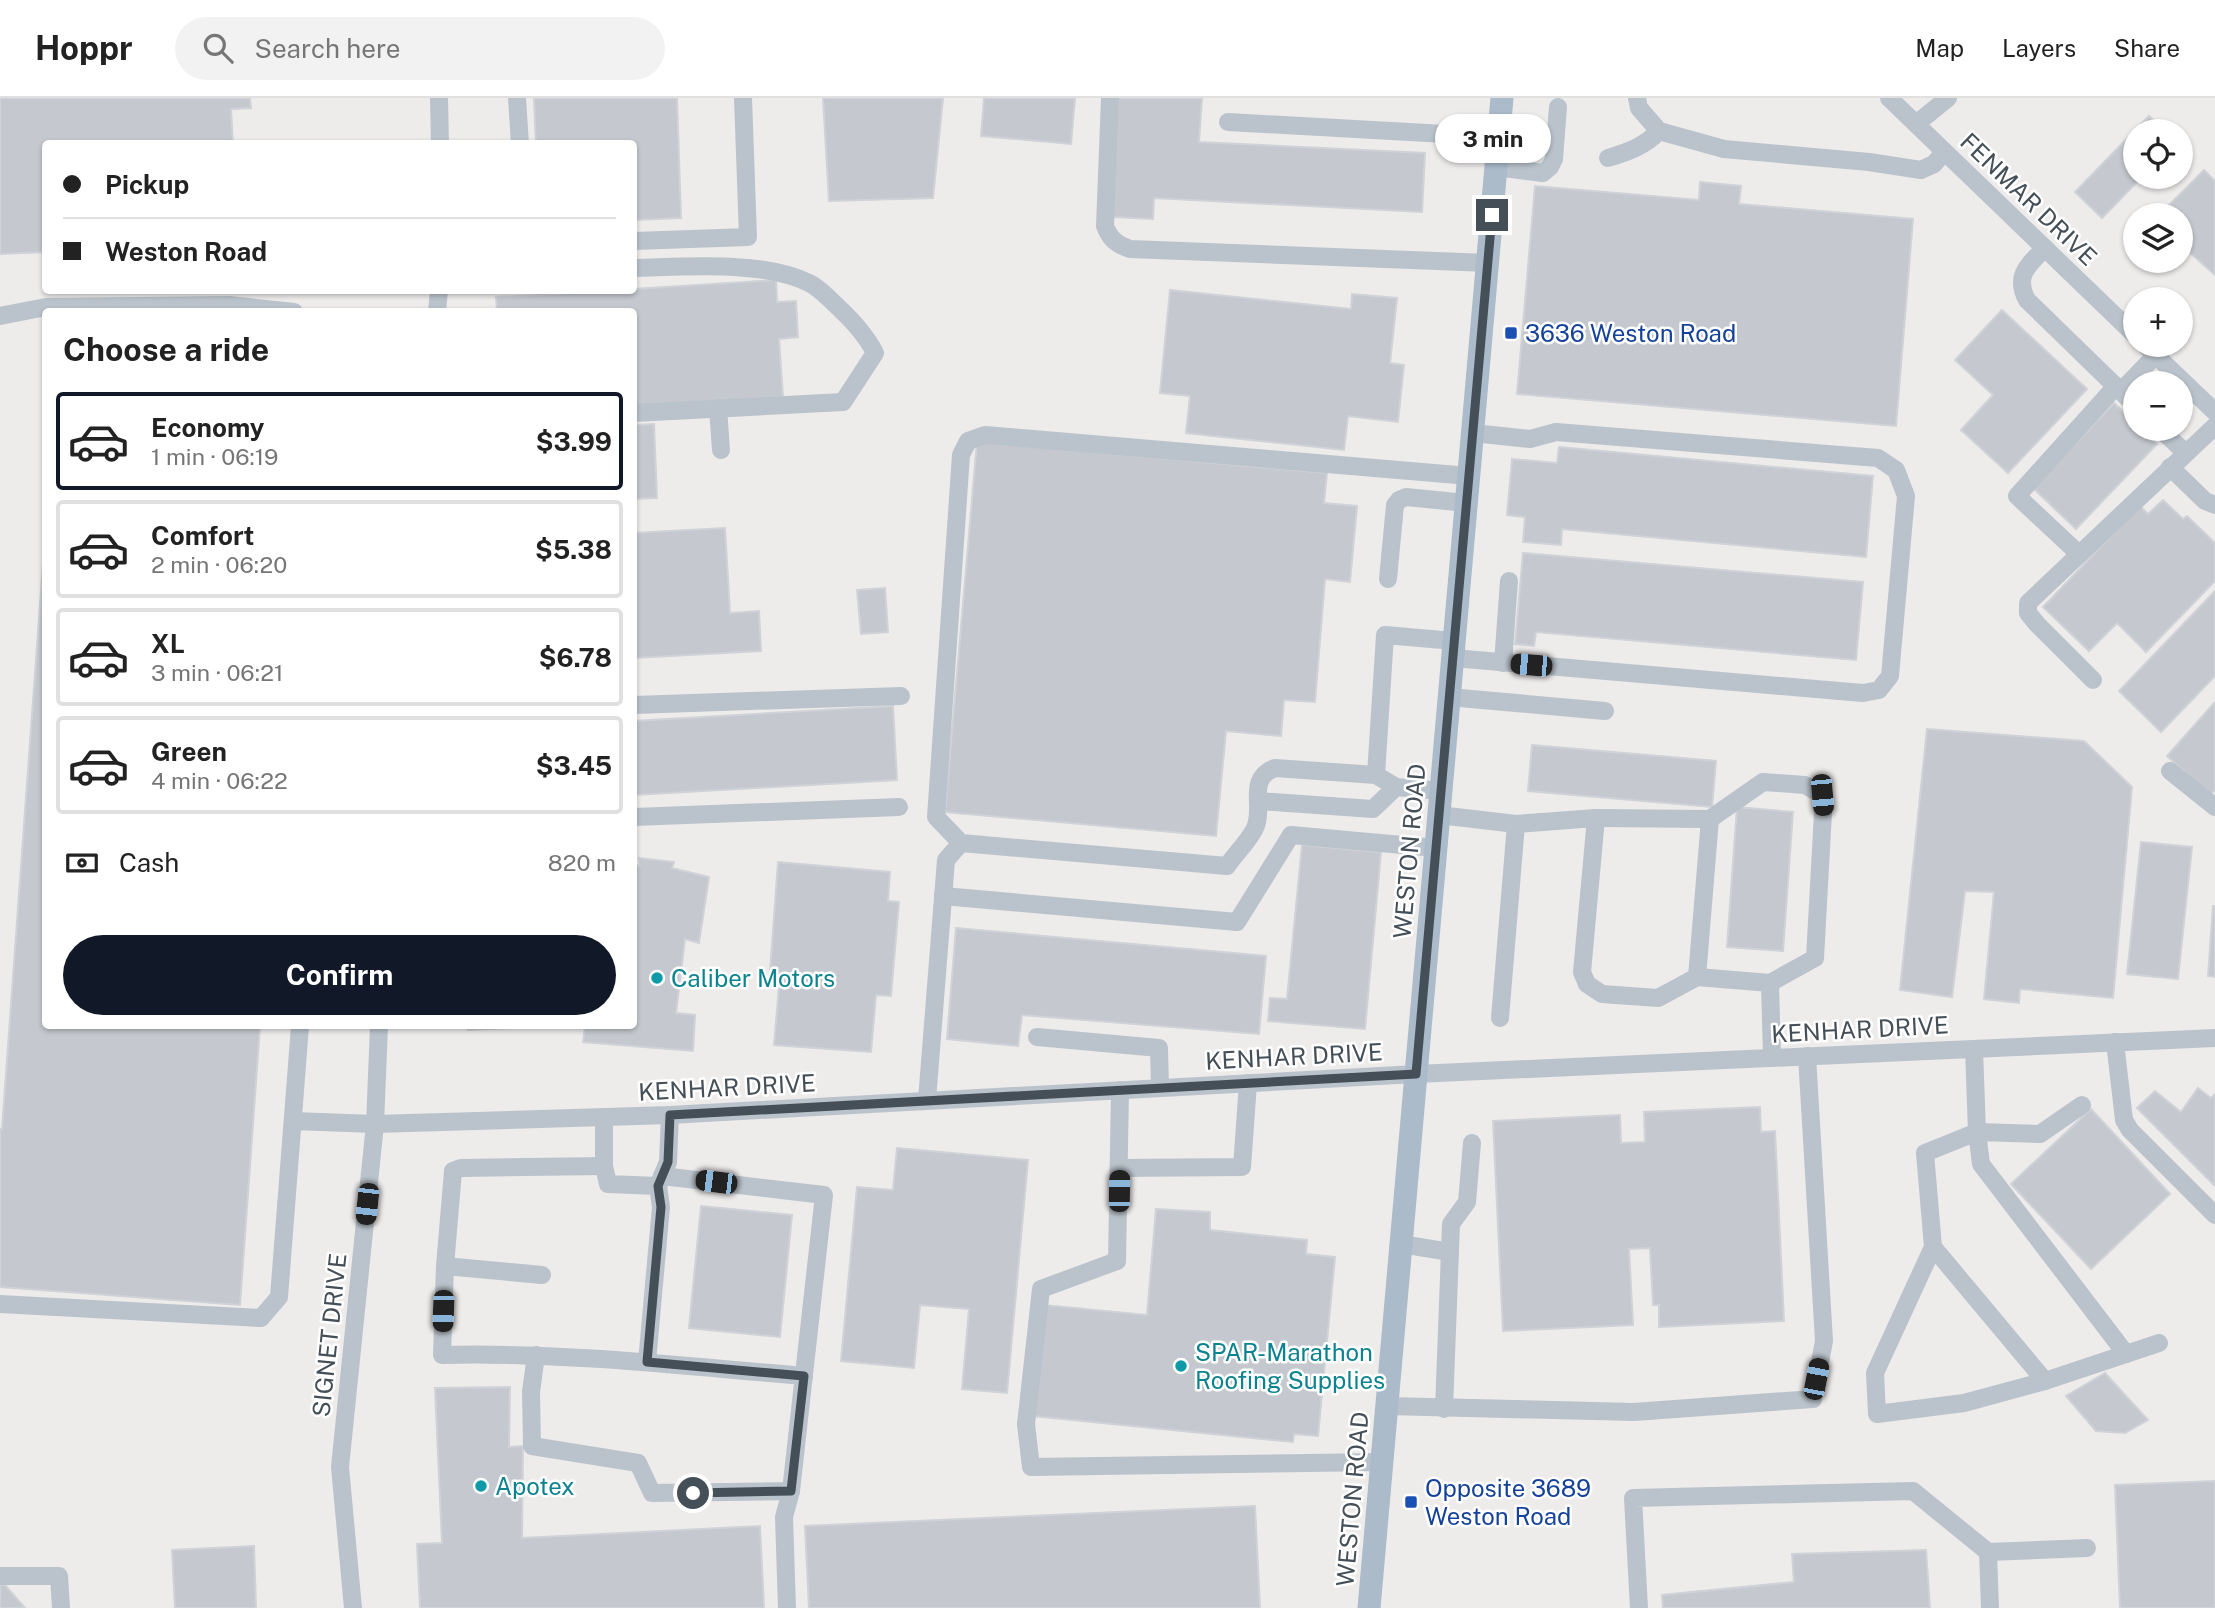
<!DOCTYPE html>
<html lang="en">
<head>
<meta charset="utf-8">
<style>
  :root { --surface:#fff; --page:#f2f2f2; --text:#222; --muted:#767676; --line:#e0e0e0; --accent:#111827 }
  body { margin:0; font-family:"Public Sans",sans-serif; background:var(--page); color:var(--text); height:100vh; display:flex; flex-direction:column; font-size:26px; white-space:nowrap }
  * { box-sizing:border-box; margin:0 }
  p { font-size:23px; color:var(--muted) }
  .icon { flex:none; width:38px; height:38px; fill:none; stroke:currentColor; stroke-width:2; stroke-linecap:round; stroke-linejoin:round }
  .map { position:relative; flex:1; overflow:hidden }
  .sheet { position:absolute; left:42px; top:210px; width:595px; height:721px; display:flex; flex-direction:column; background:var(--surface); border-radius:7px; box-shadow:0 2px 5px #0004 }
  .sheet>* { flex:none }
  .guide { position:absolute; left:42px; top:42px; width:595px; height:154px; border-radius:7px; box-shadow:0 2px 5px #0004; display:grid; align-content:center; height:154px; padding:0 21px; background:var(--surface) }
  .buttons { position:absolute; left:2123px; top:21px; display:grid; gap:14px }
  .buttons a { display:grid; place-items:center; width:70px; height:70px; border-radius:50%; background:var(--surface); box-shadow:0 2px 5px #0004; font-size:35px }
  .end { position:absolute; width:32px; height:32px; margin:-16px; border:9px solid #444f58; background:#fff; box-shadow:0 0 0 4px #fff }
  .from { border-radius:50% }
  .bubble { position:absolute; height:49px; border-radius:24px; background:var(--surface); box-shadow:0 2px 5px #0004; font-size:23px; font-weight:700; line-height:49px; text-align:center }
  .car { position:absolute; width:21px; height:42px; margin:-21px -10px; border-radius:9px; box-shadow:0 0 5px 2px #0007; background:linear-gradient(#222 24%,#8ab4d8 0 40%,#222 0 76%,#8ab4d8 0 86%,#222 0) }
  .guide b { display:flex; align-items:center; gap:24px; height:66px; font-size:26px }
  .guide b+b { border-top:2px solid var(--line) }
  .guide i { width:18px; height:18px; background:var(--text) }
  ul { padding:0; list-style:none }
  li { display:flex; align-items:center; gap:21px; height:98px; margin:0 14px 10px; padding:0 7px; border:4px solid var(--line); border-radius:7px }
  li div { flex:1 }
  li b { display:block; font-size:26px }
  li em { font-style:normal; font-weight:700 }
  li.selected { border-color:var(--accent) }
  li>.icon { width:63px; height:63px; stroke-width:1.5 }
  h2 { padding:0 21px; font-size:32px; line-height:84px }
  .pay { display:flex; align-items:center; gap:18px; height:77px; padding:0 21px; font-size:26px }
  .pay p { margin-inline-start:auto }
  .action { display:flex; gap:14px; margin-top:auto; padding:14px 21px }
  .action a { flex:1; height:80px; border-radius:42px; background:var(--accent); color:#fff; font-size:28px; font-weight:700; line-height:80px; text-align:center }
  header { display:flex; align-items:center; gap:42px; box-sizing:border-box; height:98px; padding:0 35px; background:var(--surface); border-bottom:2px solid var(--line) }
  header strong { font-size:33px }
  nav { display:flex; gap:38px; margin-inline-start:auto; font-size:24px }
  .search { width:490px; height:63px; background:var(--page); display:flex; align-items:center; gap:18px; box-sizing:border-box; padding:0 24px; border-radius:38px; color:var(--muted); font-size:26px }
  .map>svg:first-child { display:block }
  .building { fill:#c5c8ce; stroke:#cfd2d7; stroke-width:2 }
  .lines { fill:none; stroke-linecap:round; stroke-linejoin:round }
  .minor { stroke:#bac3cb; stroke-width:18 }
  .major { stroke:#abbbca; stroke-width:23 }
  .route { stroke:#444f58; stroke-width:9 }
  .transit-dot { fill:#1a4fb4; stroke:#fff; stroke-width:2.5 }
  .culture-dot { fill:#0f9aa8; stroke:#fff; stroke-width:2.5 }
  .labels { text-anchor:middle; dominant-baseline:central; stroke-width:5; stroke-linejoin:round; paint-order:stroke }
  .street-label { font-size:24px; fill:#444f58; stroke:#fff }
  .transit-label { font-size:24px; fill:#164399; stroke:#fff; text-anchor:start }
  .culture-label { font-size:24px; fill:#0d838f; stroke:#fff; text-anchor:start }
</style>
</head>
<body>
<header>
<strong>Hoppr</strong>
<div class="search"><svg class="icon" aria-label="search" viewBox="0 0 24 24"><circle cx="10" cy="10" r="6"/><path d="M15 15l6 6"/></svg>Search here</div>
<nav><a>Map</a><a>Layers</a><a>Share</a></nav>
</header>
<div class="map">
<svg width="2215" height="1510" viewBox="0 0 2215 1510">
  <rect width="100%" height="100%" fill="#eeebeb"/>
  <g class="building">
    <polygon points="0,0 250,0 251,10 231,11 233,46 46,46 46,154 0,156"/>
    <polygon points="534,0 677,0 681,120 634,122 634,46 536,46"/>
    <polygon points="823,0 943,0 933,100 829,103"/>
    <polygon points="984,0 1075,0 1071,46 981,38"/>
    <polygon points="1118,0 1202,0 1199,44 1425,55 1422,114 1154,100 1153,121 1113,119"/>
    <polygon points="2149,18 2165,33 2135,33 2135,79 2142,79 2102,120 2075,94"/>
    <polygon points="2204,72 2215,83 2215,177 2180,146 2180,117 2159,117"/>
    <polygon points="1700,84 1741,88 1739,106 1913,121 1896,328 1517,296 1535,88 1699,102"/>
    <polygon points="776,182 777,204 796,203 798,239 779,241 783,299 634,308 634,214 497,214 496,199 634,192 634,191"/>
    <polygon points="1170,192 1351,211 1352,196 1397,200 1390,265 1404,267 1398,324 1348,318 1344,352 1186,335 1190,298 1160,295"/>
    <polygon points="2002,212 2087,291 2008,375 1961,332 1993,297 1955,262"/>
    <polygon points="2114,305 2135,325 2135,331 2141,331 2157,346 2076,431 2033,390"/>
    <polygon points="654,326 657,400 634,401 634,327"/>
    <polygon points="977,344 1327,375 1324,405 1357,408 1350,484 1325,481 1315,604 1284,602 1281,638 1226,633 1216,738 945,714"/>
    <polygon points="1559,349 1873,378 1866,459 1562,431 1561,447 1523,444 1525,419 1507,417 1512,361 1557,365"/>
    <polygon points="2163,402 2183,421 2187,418 2215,445 2215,483 2146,554 2117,525 2089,553 2043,509 2140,408 2148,416"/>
    <polygon points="46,423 46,928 260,928 240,1207 0,1189 0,1031 2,1031"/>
    <polygon points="725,430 730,515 759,513 761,553 634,560 634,435"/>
    <polygon points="1523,455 1863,484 1856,562 1536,534 1534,548 1515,546"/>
    <polygon points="885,490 888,534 861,536 857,492"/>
    <polygon points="2215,493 2215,578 2161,634 2119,593"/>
    <polygon points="2215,604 2215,692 2210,697 2167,658"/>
    <polygon points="893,608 897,682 634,697 634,623"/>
    <polygon points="1927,631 2084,643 2132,689 2113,900 2020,891 2019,905 1984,901 1994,794 1965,793 1952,899 1900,892"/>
    <polygon points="1532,647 1716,663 1712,709 1528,693"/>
    <polygon points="1737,709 1793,714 1783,853 1727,849"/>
    <polygon points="2141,744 2192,749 2178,881 2127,876"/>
    <polygon points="1302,747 1381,754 1365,931 1268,923 1270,900 1287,901"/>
    <polygon points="639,760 674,764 672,770 709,779 699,845 685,841 676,915 695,917 693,953 583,944 585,928 634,928 634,767 640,768"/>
    <polygon points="778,764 890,774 888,803 899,804 891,898 876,897 871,954 774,947 779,889 769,887"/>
    <polygon points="2213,808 2215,808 2215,879 2208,878"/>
    <polygon points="956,830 1266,858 1259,936 1022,917 1018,948 947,941"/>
    <polygon points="468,928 551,928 468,932"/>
    <polygon points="2198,990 2211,1000 2215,996 2215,1088 2137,1010 2155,993 2181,1014"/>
    <polygon points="1760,1009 1761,1034 1775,1033 1784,1223 1659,1229 1659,1207 1653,1207 1650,1150 1629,1151 1633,1227 1503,1233 1493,1023 1620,1017 1621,1045 1645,1044 1644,1014"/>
    <polygon points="2091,1011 2170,1096 2091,1171 2011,1086"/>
    <polygon points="897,1050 1028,1062 1007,1295 962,1291 969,1211 920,1207 914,1270 841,1263 857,1089 893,1092"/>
    <polygon points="701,1108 792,1117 780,1239 689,1230"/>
    <polygon points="1156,1111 1210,1114 1210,1132 1307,1142 1306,1156 1335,1159 1318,1338 1294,1336 1293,1344 1033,1318 1044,1207 1147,1217"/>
    <polygon points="2105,1275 2148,1322 2125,1335 2096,1333 2066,1298"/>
    <polygon points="510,1289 509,1349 523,1348 522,1440 760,1428 764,1510 420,1510 417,1446 442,1445 435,1290"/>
    <polygon points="2215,1383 2215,1510 2120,1510 2115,1387"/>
    <polygon points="1255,1408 1260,1510 809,1510 805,1428"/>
    <polygon points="254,1448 256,1510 175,1510 172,1452"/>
    <polygon points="1926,1452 1930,1510 1663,1510 1662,1497 1794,1484 1792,1456"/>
    <polygon points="0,1487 5,1487 25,1510 0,1510"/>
  </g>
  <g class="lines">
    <g class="minor">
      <polyline points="439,0 440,46"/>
      <polyline points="517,0 520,46"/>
      <path d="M1110,0L1105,128C1110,141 1116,146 1130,151L1488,165"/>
      <polyline points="1637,0 1639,10 1659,33 1724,51 1869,64 1921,72 1934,66 1944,54"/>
      <polyline points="1889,0 2135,237"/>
      <polyline points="1228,24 1499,39"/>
      <polyline points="1916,26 1948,0"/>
      <path d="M1608,60C1628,54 1645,48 1659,33"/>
      <polyline points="1496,69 1543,75 1550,69 1554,61 1558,9"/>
      <polyline points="634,143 748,139 743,0"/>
      <path d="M2045,150C2028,167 2014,178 2027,202L2135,307"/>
      <path d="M634,170C684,169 764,162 809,185C820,190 829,201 838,209C853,223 866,237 875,255L843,304L634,315"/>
      <polyline points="437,214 439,192"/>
      <polyline points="0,218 46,209 229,207 294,214"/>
      <polyline points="2145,247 2215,314"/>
      <polyline points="2121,293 2156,257"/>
      <polyline points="718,310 721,352"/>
      <polyline points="2160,331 2186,355"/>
      <polyline points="2170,369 2205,403 2215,407"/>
      <polyline points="2079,456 2017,398 2116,288"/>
      <polyline points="1388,481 1395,407 1399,402 1406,399 1466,405"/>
      <polyline points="1453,560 1863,595 1879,592 1890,578 1906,398 1896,372 1878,360 1556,334 1530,341 1473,335"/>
      <polyline points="1503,565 1509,483"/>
      <polyline points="2093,582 2037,526 2028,515 2028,505 2215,328"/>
      <polyline points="1449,599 1605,613"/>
      <polyline points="634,607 901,598"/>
      <polyline points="2170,673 2215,709"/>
      <polyline points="1376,677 1385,537 1454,543"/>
      <path d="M1441,693L1396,689L1376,677L1275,670C1245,681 1266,711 1254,732C1247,745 1235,756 1227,768L961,745L936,719L961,357L968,343L985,337L1469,378"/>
      <polyline points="1258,703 1373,711 1396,689"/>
      <polyline points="1439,717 1516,726 1500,920"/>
      <polyline points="634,719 899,709"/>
      <polyline points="1596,720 1710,721 1763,684 1805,687 1822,697 1823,715 1815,860 1770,885"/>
      <polyline points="1516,726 1596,720 1582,874 1587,886 1602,896 1658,900 1697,879 1770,885 1772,960"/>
      <polyline points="943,798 1237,824 1291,737 1436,750"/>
      <polyline points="1697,879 1710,721"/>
      <polyline points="1037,939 1159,950 1160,990"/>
      <polyline points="2115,944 2124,1022 2130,1032 2215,1117"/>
      <polyline points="1974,951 1977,1034 1925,1055 1933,1149 2045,1283 2159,1245"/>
      <polyline points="1120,992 1117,1163 1041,1191 1026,1326 1031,1369 1382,1364"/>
      <polyline points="927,1002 946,762 961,745"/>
      <polyline points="2082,1007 2040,1036 1977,1034 1981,1066 2126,1256"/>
      <polyline points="604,1019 604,1068 608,1086 658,1088 668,1064 670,1017"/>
      <polyline points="293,1023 375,1026 670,1017 1416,976 2215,940"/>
      <path d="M604,1068L461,1070L453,1073L445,1168L442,1257C563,1254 683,1268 804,1278"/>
      <polyline points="1119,1070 1242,1069 1248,985"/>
      <polyline points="1401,1146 1450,1154"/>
      <polyline points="1933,1149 1875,1275 1877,1316 1964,1305 2045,1283"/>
      <polyline points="445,1168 542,1177"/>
      <polyline points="0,1206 261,1220 279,1199 300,928"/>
      <polyline points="536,1257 531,1294 532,1348 638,1365 652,1395 791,1393 824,1097 662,1078"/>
      <polyline points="647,1264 661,1109 658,1088"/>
      <polyline points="1387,1308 1634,1314 1813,1301 1824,1243 1807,958"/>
      <polyline points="1444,1311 1451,1126 1467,1104 1472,1045"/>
      <polyline points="0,1478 59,1478 61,1510"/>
      <polyline points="353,1510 340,1369 375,1026 379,928"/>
      <polyline points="787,1510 784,1419 791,1393"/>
      <polyline points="1639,1510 1633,1400 1913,1393 1988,1454"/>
      <polyline points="1990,1510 1988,1454 2087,1450"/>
    </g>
    <polyline class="major" points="1369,1510 1502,0"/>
  </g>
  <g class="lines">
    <polyline class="route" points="693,1395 791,1393 804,1278 647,1264 661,1109 658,1088 668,1064 670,1017 1416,976 1492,117"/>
  </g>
  <g class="transit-dot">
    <rect x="1504" y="228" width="14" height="14" rx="3.5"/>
    <rect x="1404" y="1397" width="14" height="14" rx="3.5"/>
  </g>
  <g class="culture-dot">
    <circle cx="657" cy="880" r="7"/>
    <circle cx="1181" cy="1268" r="7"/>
    <circle cx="481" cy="1388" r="7"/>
  </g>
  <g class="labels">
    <g class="street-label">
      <text transform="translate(2029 101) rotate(44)">FENMAR DRIVE</text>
      <text transform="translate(1409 753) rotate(-85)">WESTON ROAD</text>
      <text transform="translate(1860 931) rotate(-3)">KENHAR DRIVE</text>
      <text transform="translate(1294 958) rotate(-3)">KENHAR DRIVE</text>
      <text transform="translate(727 989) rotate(-3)">KENHAR DRIVE</text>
      <text transform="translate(329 1237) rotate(-84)">SIGNET DRIVE</text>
      <text transform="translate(1352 1401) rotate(-85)">WESTON ROAD</text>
    </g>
    <g class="transit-label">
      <text x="1525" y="235">3636 Weston Road</text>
      <text x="1425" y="1390">Opposite 3689<tspan x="1425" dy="28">Weston Road</tspan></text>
    </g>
    <g class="culture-label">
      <text x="671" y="880">Caliber Motors</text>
      <text x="1195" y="1254">SPAR-Marathon<tspan x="1195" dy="28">Roofing Supplies</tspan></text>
      <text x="495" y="1388">Apotex</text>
    </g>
  </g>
</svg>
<div class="buttons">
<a><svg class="icon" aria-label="locate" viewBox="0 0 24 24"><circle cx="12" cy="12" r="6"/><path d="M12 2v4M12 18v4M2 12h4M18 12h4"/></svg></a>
<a><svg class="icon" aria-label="layers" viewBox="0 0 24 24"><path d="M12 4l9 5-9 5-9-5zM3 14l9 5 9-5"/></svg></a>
<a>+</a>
<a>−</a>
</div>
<i class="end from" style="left:693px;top:1395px"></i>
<i class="end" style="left:1492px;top:117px"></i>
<div class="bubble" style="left:1435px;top:16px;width:116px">3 min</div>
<i class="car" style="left:1531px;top:567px;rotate:275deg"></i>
<i class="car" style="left:1822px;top:697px;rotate:175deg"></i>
<i class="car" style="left:716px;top:1084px;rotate:277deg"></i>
<i class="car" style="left:1119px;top:1093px;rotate:1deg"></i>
<i class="car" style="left:367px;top:1106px;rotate:186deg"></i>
<i class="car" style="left:443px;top:1213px;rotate:182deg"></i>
<i class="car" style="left:1816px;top:1281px;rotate:11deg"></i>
<div class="guide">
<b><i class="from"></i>Pickup</b>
<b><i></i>Weston Road</b>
</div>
<section class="sheet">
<h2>Choose a ride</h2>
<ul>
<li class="selected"><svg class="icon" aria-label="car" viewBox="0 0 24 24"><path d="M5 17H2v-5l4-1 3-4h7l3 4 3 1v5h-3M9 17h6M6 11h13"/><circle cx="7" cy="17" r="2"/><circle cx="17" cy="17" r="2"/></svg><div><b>Economy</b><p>1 min · 06:19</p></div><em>$3.99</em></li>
<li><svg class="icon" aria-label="car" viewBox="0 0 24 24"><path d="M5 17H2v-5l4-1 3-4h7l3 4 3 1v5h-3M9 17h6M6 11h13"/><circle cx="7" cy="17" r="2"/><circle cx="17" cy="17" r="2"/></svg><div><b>Comfort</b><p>2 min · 06:20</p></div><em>$5.38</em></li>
<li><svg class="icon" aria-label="car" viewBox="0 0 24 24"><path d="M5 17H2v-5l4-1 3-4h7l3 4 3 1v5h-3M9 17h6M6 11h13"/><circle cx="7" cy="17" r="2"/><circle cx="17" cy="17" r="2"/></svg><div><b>XL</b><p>3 min · 06:21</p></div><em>$6.78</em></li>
<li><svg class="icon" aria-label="car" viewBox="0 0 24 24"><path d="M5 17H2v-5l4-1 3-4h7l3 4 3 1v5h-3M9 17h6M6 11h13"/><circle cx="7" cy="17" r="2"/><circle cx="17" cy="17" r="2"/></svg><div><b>Green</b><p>4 min · 06:22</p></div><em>$3.45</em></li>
</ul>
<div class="pay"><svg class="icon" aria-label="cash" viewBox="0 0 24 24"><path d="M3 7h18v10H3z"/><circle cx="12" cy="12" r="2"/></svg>Cash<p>820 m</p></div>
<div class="action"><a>Confirm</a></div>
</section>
</div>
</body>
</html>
